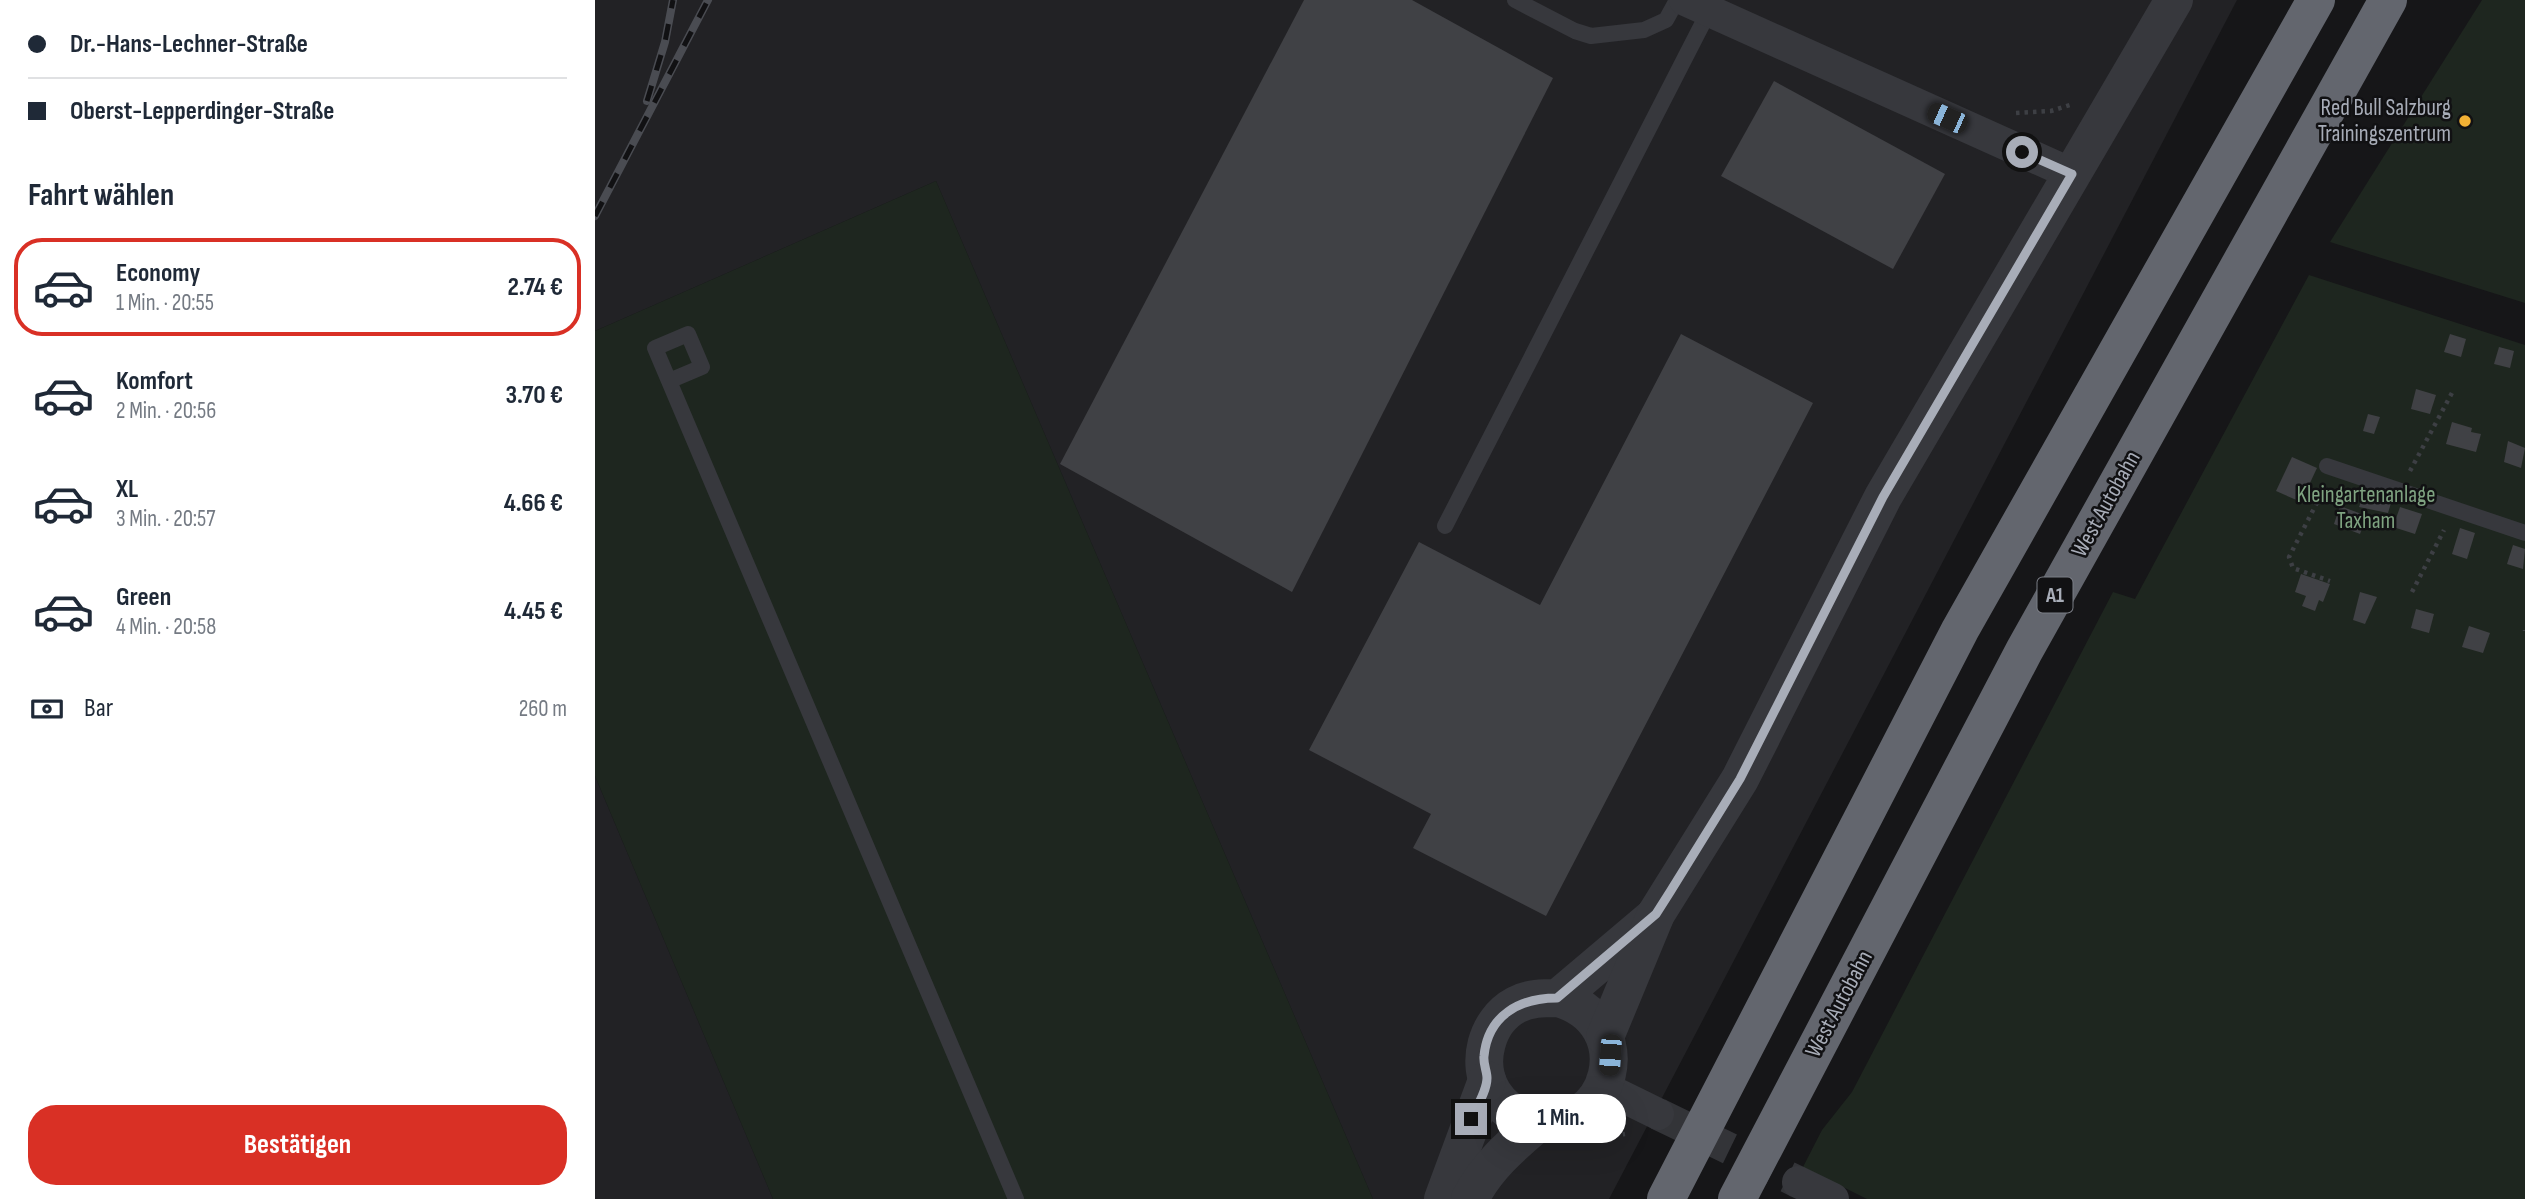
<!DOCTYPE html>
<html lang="de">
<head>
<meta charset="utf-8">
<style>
  :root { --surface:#fff; --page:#f2f2f3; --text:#1f2937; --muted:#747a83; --line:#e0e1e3; --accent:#d93025 }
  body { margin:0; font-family:"Sofia Sans Condensed",sans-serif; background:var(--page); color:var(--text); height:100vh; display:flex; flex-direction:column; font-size:26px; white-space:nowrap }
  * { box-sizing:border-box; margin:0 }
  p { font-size:23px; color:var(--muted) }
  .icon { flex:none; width:38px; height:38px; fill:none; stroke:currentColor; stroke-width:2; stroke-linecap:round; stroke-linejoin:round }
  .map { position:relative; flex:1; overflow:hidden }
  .drawer { display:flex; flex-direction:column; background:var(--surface); width:595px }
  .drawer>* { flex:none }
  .hud { display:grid; align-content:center; height:154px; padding:0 28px; background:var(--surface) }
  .end { position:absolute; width:32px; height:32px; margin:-16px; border:9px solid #a8adb8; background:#111; box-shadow:0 0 0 4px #111 }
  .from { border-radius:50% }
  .bubble { position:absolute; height:49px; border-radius:24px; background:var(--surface); box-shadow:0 7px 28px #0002; font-size:23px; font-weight:700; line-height:49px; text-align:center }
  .car { position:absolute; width:21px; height:42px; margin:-21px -10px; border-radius:9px; box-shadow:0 0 5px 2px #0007; background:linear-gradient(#222 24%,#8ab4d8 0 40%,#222 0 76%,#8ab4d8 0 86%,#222 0) }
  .hud b { display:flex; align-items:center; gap:24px; height:66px; font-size:26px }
  .hud b+b { border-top:2px solid var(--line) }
  .hud i { width:18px; height:18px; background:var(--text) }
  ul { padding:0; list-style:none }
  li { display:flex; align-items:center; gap:21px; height:98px; margin:0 14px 10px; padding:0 14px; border:4px solid transparent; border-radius:28px }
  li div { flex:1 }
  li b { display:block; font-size:26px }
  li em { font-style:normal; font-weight:700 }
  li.active { border-color:var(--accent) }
  li>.icon { width:63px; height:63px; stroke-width:1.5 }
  h2 { padding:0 28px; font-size:32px; line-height:84px }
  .pay { display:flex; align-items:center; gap:18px; height:77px; padding:0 28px; font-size:26px }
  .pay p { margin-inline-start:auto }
  .action { display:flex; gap:14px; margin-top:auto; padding:14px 28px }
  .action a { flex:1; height:80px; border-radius:28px; background:var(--accent); color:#fff; font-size:28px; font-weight:700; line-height:80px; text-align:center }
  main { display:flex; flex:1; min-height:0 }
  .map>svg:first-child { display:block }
  .built { fill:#222225 }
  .green { fill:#1e261f }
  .building { fill:#404145 }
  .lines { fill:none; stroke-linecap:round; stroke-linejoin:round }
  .minor-tunnel { stroke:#333438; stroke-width:32; stroke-dasharray:32 16; stroke-linecap:butt }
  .path { stroke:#3d3f44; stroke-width:4.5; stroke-dasharray:3.5 5; stroke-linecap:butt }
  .service { stroke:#37383d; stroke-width:16 }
  .minor { stroke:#37383d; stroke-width:32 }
  .tertiary { stroke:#37383d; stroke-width:38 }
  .motorway { stroke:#63666e; stroke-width:38 }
  .rail-casing { stroke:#4a4c52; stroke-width:8 }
  .rail { stroke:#111113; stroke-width:5; stroke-dasharray:16; stroke-linecap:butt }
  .route { stroke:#a8adb8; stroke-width:9 }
  .poi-dot { fill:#f2b134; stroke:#111113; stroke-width:2.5 }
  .labels { text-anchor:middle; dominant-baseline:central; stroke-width:5; stroke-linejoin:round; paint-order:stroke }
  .shield { fill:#111113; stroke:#7b7e86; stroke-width:2 }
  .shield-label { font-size:21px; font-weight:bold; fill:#a8adb8 }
  .poi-label { font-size:23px; fill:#a8adb8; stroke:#111113; text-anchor:end }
  .park-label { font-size:23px; fill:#7fa381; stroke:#111113 }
  .street-label { font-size:23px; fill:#a8adb8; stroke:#111113 }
</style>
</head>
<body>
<main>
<section class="drawer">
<div class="hud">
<b><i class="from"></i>Dr.-Hans-Lechner-Straße</b>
<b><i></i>Oberst-Lepperdinger-Straße</b>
</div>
<h2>Fahrt wählen</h2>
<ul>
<li class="active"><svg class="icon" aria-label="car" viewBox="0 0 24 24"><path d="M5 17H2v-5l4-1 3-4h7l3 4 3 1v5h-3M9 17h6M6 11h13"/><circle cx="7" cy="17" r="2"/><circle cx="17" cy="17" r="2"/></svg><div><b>Economy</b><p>1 Min. · 20:55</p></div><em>2.74 €</em></li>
<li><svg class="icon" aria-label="car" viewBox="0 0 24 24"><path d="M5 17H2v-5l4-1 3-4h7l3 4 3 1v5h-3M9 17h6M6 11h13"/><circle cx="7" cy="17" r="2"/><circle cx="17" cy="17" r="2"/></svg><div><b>Komfort</b><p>2 Min. · 20:56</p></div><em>3.70 €</em></li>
<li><svg class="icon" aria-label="car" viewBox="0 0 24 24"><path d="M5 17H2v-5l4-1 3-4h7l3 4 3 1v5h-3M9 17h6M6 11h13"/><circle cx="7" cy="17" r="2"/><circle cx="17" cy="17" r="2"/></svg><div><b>XL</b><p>3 Min. · 20:57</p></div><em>4.66 €</em></li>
<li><svg class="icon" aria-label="car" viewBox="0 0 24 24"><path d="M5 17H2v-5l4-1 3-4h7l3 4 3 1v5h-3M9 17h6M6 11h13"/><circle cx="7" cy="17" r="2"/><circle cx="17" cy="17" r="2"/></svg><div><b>Green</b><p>4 Min. · 20:58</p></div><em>4.45 €</em></li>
</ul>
<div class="pay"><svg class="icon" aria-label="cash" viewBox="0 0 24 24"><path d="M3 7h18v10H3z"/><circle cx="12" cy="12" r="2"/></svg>Bar<p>260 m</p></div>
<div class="action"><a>Bestätigen</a></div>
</section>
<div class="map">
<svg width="1930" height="1199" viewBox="0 0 1930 1199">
  <rect width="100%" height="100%" fill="#161618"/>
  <g class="built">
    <polygon points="0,0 1642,0 1014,1199 778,1199 341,181 0,331"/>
    <polygon points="0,776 178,1199 0,1199"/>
  </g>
  <g class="green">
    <polygon points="1887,0 1930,0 1930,303 1735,242"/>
    <polygon points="341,181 778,1199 178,1199 0,776 0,331"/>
    <polygon points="1714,275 1930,345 1930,1199 1272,1199 1208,1167 1227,1130 1257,1092 1518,592 1540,599"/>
  </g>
  <g class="building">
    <polygon points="709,0 817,0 958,78 697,592 465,464"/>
    <polygon points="1179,81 1350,174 1298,269 1126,176"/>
    <polygon points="1086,334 1218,403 951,916 818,848 836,814 714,750 824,542 945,605"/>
    <polygon points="1855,334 1871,339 1866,357 1849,352"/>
    <polygon points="1904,347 1919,351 1915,368 1899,364"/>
    <polygon points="1821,389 1841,395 1835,414 1816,409"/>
    <polygon points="1773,414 1785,417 1779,434 1768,431"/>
    <polygon points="1857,422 1877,428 1876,432 1886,434 1881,452 1851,444"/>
    <polygon points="1913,441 1930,448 1926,468 1909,462"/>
    <polygon points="1697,457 1722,468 1706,502 1681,491"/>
    <polygon points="1772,484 1799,493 1793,513 1764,507"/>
    <polygon points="1745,506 1772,516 1765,534 1739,524"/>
    <polygon points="1805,507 1827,514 1820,534 1798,527"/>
    <polygon points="1865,528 1880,533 1872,559 1857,554"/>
    <polygon points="1918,545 1930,549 1928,569 1912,564"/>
    <polygon points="1706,574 1735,584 1728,602 1724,600 1720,611 1707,606 1711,596 1700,592"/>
    <polygon points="1765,592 1782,597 1770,624 1758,620"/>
    <polygon points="1821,609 1839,614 1834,633 1816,628"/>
    <polygon points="1874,626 1895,633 1888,653 1867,647"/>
  </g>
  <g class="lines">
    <polyline class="minor-tunnel" points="1063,1114 1203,1182"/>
    <g class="path">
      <polyline points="1421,113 1456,111 1478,104"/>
      <polyline points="1815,471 1858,391"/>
      <polyline points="1730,487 1694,557 1698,568 1735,581"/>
      <polyline points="1817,592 1849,530"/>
      <polyline points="1930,631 1930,630"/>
      <polyline points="1011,1137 1030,1134"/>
    </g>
    <g class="service">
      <polyline points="920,0 980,31 996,36 1049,30 1071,20 1082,0"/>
      <polyline points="74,381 107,367 93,334 60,348 74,381 421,1199"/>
      <polyline points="1732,466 1930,533"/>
      <polyline points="850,526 1114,11"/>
    </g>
    <g class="minor">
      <polyline points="1090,0 1477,174"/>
      <polyline points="1008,1087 1063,1114"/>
      <polyline points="1203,1182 1238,1199"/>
    </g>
    <g class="tertiary">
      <path d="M963,998C1048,1022 1017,1139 936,1120C920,1117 906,1106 898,1093C880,1064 891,1021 921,1005C934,998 948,998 963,998L1060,916"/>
      <polyline points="1010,1037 1061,914 1145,779 1288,497 1579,0"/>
      <polyline points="848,1199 892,1080"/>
      <path d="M875,1199C891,1167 917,1145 944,1122"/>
    </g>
    <g class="motorway">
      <polyline points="1071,1199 1365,630 1721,0"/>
      <polyline points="1142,1199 1429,651 1793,0"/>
    </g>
    <defs>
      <g id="rail">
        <polyline points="52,101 70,42 78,0"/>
        <polyline points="0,216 113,0"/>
      </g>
    </defs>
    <use href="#rail" class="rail-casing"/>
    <use href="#rail" class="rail"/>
  </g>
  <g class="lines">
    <path class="route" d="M876,1119C881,1108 892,1091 892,1078C892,1071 888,1064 889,1056C893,1015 925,998 962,998L1061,914L1075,892L1145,779L1288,497L1477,174L1427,152"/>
  </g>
  <circle class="poi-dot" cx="1870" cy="121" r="7"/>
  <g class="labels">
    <rect class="shield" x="1442.5" y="577.5" width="35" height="35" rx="5"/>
    <g class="shield-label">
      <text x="1460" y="595">A1</text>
    </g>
    <g class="poi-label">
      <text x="1856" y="108">Red Bull Salzburg<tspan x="1856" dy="26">Trainingszentrum</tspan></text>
    </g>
    <g class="park-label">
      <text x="1771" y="495">Kleingartenanlage<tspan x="1771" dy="26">Taxham</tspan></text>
    </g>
    <g class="street-label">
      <text transform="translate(1511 504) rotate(-61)">West Autobahn</text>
      <text transform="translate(1244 1004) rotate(-62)">West Autobahn</text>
    </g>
  </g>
</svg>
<i class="end from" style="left:1427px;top:152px"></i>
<i class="end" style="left:876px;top:1119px"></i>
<div class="bubble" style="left:901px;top:1094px;width:130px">1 Min.</div>
<i class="car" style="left:1352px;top:118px;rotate:294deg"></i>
<i class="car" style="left:1015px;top:1055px;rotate:184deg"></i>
</div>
</main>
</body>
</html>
